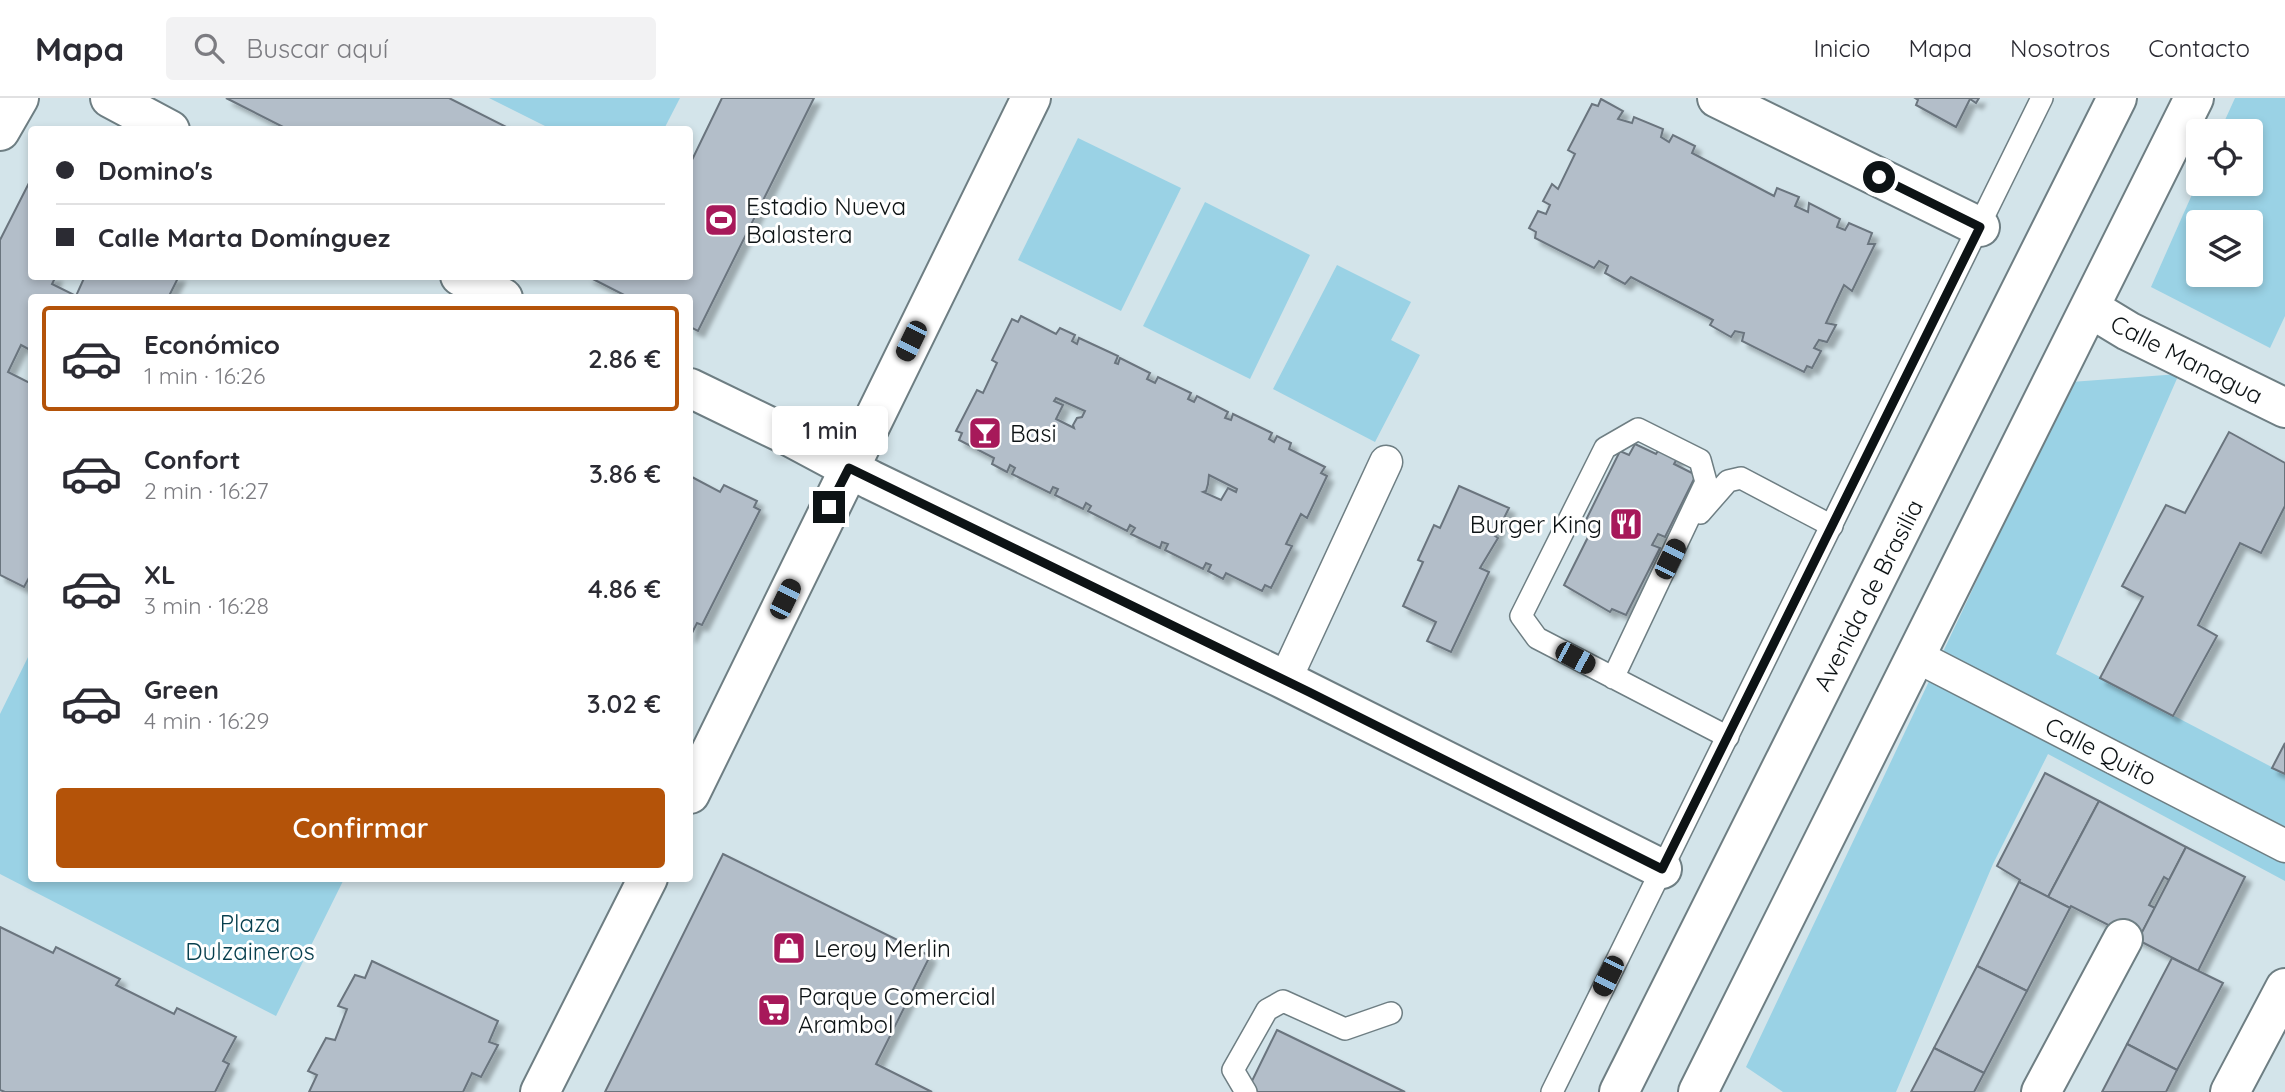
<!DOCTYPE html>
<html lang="es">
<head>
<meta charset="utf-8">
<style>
  :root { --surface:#fff; --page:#f2f2f3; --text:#2b2b33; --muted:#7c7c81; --line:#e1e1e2; --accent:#b45309 }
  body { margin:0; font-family:Quicksand,sans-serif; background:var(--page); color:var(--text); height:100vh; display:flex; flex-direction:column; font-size:26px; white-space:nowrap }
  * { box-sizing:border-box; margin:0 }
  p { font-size:23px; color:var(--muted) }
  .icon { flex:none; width:38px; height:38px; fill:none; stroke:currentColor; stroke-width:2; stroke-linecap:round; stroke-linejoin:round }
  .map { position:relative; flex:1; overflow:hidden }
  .panel { position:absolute; left:28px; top:196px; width:665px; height:588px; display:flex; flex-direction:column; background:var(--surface); border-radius:7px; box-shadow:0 4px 10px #0003 }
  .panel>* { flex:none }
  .hud { position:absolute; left:28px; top:28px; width:665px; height:154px; border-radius:7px; box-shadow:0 4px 10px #0003; display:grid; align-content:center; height:154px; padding:0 28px; background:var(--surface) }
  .buttons { position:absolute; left:2186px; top:21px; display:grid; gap:14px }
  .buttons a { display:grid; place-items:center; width:77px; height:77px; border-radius:7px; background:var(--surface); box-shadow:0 4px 10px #0003; font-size:35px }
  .end { position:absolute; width:32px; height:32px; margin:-16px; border:9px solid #0d1315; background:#fff; box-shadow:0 0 0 4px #fff }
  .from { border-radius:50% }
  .bubble { position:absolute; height:49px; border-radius:7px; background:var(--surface); box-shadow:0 4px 10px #0003; font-size:23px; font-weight:600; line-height:49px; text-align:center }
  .car { position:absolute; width:21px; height:42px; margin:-21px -10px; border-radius:9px; box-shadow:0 0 5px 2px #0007; background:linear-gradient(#222 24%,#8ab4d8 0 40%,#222 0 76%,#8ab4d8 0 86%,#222 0) }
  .hud b { display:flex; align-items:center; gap:24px; height:66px; font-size:26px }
  .hud b+b { border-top:2px solid var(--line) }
  .hud i { width:18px; height:18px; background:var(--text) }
  ul { padding:12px 0 0; list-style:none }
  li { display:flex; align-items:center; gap:21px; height:105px; margin:0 14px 10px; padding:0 14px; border:4px solid transparent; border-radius:7px }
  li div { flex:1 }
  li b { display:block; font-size:26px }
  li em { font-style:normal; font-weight:600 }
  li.on { border-color:var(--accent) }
  li>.icon { width:63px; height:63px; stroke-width:1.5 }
  .cta { display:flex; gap:14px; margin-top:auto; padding:14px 28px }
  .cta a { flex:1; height:80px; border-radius:7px; background:var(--accent); color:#fff; font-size:28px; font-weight:600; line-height:80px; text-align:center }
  header { display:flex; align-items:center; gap:42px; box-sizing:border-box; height:98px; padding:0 35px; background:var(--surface); border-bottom:2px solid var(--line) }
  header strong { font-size:33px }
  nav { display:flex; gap:38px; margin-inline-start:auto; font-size:24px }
  .search { width:490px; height:63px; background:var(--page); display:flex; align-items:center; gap:18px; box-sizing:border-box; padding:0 24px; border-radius:7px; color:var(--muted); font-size:26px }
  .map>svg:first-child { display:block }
  .green { fill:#9ad2e5; fill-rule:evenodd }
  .building { fill:#b3bec9; stroke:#6a747e; stroke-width:2; fill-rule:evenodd; filter:url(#shadow) }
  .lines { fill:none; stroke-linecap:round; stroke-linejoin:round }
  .service-casing { stroke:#6e7e83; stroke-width:24 }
  .pedestrian-casing { stroke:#6e7e83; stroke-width:35 }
  .minor-casing { stroke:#6e7e83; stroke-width:42 }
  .secondary-casing { stroke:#6e7e83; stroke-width:42 }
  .service { stroke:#fff; stroke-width:21 }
  .pedestrian { stroke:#fff; stroke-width:32 }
  .minor { stroke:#fff; stroke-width:38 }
  .secondary { stroke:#fff; stroke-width:38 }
  .route { stroke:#0d1315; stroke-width:9 }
  .labels { text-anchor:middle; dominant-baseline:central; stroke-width:6; stroke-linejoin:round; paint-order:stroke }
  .poi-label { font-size:24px; fill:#0d1315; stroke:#fff; text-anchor:start }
  .street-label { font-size:24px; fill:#0d1315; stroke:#fff }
  .park-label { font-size:24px; fill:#073f4e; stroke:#fff }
</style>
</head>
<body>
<header>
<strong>Mapa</strong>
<div class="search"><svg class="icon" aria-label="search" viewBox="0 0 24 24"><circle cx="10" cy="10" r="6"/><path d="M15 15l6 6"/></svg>Buscar aquí</div>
<nav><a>Inicio</a><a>Mapa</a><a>Nosotros</a><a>Contacto</a></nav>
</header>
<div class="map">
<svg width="2285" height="994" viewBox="0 0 2285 994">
  <defs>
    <filter id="shadow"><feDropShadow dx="6" dy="6" stdDeviation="2" flood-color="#0004"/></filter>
  </defs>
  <rect width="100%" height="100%" fill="#d3e4ea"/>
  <g class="green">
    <polygon points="489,0 680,0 664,31 551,31"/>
    <path d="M2235,0H2285V218L2270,250L2151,189L2198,83V86H2250V33H2220ZM2250,124V177H2198V124Z"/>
    <polygon points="1078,40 1181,90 1121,213 1018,162"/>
    <polygon points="1205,104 1310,157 1250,281 1143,228"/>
    <polygon points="1337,167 1411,204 1391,242 1420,257 1375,344 1273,291"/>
    <polygon points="2179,276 2056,556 2285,676 2285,783 2048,656 1993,766 1896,994 1783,994 1746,969 2071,284"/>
    <polygon points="31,553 32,780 344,781 276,918 0,776 0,616"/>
  </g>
  <g class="building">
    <polygon points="226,0 449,0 512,32 289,32"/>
    <polygon points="722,0 814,0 698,233 690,229 690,200 630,200 587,178 690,178 690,66"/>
    <polygon points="1915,0 1979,0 1976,5 1970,1 1956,29 1916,7 1918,2"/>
    <polygon points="1601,1 1623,13 1618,21 1632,25 1634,19 1663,31 1661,39 1669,44 1673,37 1695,48 1692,55 1774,98 1777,90 1799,99 1795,108 1808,114 1809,105 1840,121 1837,129 1845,132 1849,125 1872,135 1868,146 1875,146 1852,193 1844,187 1826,225 1836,227 1827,244 1819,242 1814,250 1821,253 1812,270 1807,268 1804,274 1742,243 1744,235 1735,233 1731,239 1710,227 1713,222 1631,179 1625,186 1605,175 1608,168 1599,163 1594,170 1535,140 1536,134 1529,130 1538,113 1546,116 1550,107 1543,103 1552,86 1558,91 1575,56 1568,52 1592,6 1598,8"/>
    <polygon points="32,79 32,178 56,178 52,186 76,198 85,178 179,178 168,200 32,200 32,253 21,247 8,274 32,286 32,474 24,489 0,477 0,142"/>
    <path d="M1021,218L1056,236L1060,230L1075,237L1072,243L1077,246L1079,240L1118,258L1115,265L1118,266L1120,260L1150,275L1147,281L1155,285L1158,279L1191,295L1188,301L1194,304L1197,298L1228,314L1225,320L1231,322L1233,316L1272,335L1269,341L1274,344L1277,338L1291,345L1289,351L1325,369L1321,375L1327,378L1307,420L1301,416L1286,446L1292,448L1271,490L1265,487L1262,493L1226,475L1223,481L1208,473L1211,467L1206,465L1203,471L1165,452L1168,446L1162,444L1160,450L1131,436L1135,430L1130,427L1127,433L1088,413L1091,408L1086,405L1083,411L1055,397L1058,391L1053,389L1050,395L1012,376L1015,370L1010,367L1007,374L992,366L994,360L959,342L962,335L956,333L977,292L983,295L997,265L992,262L1012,221L1018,224ZM1056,300L1085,313L1082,319L1077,320L1073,327L1074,330L1056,321L1063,307L1054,303ZM1209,377L1237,391L1236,394L1228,390L1221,402L1203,394L1206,393L1208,386Z"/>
    <polygon points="2229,334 2285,365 2285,408 2261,455 2240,445 2198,527 2217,538 2173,618 2100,580 2143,499 2122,488 2166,407 2185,415"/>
    <polygon points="1635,346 1656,356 1661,348 1679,357 1674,366 1696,377 1665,439 1658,436 1652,447 1660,450 1626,517 1612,511 1610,514 1564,487 1592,431 1584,426 1620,353 1629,357"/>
    <polygon points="690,378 720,394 724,387 757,403 754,409 760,412 702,527 697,525 690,539"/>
    <polygon points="1459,388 1509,410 1495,438 1498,440 1480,470 1489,474 1451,554 1427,543 1436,524 1403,508 1423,464 1418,462 1434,427 1440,430"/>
    <polygon points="2285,645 2285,676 2272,670"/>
    <polygon points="2045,675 2099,703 2048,799 2019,784 2020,782 1997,768"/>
    <polygon points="2099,703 2186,749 2169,782 2164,779 2149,807 2155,810 2138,842 2071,808 2070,810 2048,799"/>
    <polygon points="2186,749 2245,779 2198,873 2138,842"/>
    <polygon points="723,756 930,858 876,966 932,994 605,994"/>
    <polygon points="2019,784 2070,810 2027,893 1977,868"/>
    <polygon points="0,829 53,855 56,849 120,881 116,887 174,916 177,910 236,939 223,963 229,966 215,994 5,994 0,992"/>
    <polygon points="2172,860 2223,885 2177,972 2127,946"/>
    <polygon points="372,863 498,923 489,944 498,947 481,979 472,975 463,994 309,994 317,977 308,973 326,940 335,942 347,911 338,908 355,877 365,880"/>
    <polygon points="1977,868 2027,893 1984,975 1934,950"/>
    <polygon points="1277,932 1405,994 1258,994 1249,989"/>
    <polygon points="2127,946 2177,972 2166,994 2102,994"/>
    <polygon points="1934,950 1984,975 1974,994 1911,994"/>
  </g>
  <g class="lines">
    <defs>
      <g id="service">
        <polyline points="1700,415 1728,383 1741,380 1832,428"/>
        <polyline points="1613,580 1706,384 1700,362 1638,331 1605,350 1521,518 1537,540 1728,639"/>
        <polyline points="1246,994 1233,972 1267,912 1283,903 1345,931 1391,915"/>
        <polyline points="1552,994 2042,0"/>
      </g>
      <g id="pedestrian">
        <polyline points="1916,558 2285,748"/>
        <polyline points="1285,582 1386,364"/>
      </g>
      <g id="minor">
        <polyline points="110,0 170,32"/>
        <polyline points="1717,0 1980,129"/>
        <polyline points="0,33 19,0"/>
        <polyline points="460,178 503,200"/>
        <polyline points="2090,210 2128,233 2285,310"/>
        <polyline points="690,290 785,336 871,382 1285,582 1662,771"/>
        <polyline points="690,696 1031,0"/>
        <polyline points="540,994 648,780"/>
        <polyline points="2041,994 2123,841"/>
        <polyline points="2230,994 2285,890"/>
      </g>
      <g id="secondary">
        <polyline points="1619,994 2117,0"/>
        <polyline points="1698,994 2194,0"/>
      </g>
    </defs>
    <use href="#service" class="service-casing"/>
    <use href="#pedestrian" class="pedestrian-casing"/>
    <use href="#minor" class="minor-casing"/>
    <use href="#secondary" class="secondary-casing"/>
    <use href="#service" class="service"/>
    <use href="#pedestrian" class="pedestrian"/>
    <use href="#minor" class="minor"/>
    <use href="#secondary" class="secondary"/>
  </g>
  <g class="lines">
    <polyline class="route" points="829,409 849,370 1309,594 1662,771 1980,129 1879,79"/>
  </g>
  <defs>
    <symbol id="stadium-square" viewBox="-11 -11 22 22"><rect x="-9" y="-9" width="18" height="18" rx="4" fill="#a7195a" stroke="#fff"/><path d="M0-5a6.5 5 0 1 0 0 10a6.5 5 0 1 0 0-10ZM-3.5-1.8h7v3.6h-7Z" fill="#fff"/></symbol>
    <symbol id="bar-square" viewBox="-11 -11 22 22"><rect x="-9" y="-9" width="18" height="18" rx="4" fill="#a7195a" stroke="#fff"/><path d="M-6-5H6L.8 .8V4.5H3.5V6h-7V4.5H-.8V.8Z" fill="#fff"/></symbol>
    <symbol id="restaurant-square" viewBox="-11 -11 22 22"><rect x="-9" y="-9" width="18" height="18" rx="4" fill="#a7195a" stroke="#fff"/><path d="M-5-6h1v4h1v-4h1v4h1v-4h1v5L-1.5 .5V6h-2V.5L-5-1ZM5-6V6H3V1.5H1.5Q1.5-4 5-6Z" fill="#fff"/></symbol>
    <symbol id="shop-square" viewBox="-11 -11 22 22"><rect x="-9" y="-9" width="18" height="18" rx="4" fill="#a7195a" stroke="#fff"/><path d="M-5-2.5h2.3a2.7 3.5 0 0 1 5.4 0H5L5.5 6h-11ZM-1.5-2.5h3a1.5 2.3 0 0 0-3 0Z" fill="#fff"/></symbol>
    <symbol id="supermarket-square" viewBox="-11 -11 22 22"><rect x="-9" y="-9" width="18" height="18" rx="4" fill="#a7195a" stroke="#fff"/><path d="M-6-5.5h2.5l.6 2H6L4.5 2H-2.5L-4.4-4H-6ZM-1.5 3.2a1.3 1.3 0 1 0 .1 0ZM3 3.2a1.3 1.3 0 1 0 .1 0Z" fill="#fff"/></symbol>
  </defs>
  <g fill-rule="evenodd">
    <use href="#stadium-square" x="702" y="103" width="38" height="38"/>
    <use href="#bar-square" x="966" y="316" width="38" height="38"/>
    <use href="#restaurant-square" x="1607" y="407" width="38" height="38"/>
    <use href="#shop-square" x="770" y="831" width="38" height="38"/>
    <use href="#supermarket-square" x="755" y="893" width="38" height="38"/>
  </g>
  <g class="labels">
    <g class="poi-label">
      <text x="746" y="108">Estadio Nueva<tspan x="746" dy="28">Balastera</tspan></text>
      <text x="1010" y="335">Basi</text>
      <text x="1602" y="426" text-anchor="end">Burger King</text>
      <text x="814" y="850">Leroy Merlin</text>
      <text x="798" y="898">Parque Comercial<tspan x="798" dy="28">Arambol</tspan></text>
    </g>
    <g class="street-label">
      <text transform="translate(2187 261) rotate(27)">Calle Managua</text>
      <text transform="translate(1868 497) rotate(-63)">Avenida de Brasilia</text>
      <text transform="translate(2101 653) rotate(27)">Calle Quito</text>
    </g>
    <g class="park-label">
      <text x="250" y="825">Plaza<tspan x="250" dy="28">Dulzaineros</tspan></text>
    </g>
  </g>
</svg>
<div class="buttons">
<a><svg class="icon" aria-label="locate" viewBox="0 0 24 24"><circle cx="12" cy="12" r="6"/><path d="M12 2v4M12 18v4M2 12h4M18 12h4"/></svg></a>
<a><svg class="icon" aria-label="layers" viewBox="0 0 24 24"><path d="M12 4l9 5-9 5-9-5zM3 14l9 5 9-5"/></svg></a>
</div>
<i class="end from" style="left:1879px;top:79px"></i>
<i class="end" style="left:829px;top:409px"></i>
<div class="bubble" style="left:772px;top:308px;width:116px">1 min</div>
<i class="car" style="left:911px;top:243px;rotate:206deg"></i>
<i class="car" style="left:1670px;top:461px;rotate:26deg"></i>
<i class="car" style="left:785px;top:501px;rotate:26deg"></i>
<i class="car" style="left:1575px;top:560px;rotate:118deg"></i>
<i class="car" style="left:1608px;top:878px;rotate:206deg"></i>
<div class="hud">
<b><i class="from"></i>Domino's</b>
<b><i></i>Calle Marta Domínguez</b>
</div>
<section class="panel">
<ul>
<li class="on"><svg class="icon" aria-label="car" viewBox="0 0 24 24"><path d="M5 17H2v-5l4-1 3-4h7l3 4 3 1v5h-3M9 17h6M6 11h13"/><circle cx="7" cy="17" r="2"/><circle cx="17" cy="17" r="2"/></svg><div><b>Económico</b><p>1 min · 16:26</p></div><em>2.86 €</em></li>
<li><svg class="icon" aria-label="car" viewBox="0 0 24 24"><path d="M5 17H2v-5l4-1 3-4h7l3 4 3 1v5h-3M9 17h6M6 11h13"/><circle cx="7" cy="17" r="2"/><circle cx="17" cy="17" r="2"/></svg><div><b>Confort</b><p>2 min · 16:27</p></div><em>3.86 €</em></li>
<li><svg class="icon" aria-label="car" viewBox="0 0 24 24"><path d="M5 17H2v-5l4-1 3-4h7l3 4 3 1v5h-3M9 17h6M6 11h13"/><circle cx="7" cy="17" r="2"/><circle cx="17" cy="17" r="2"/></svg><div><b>XL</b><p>3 min · 16:28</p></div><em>4.86 €</em></li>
<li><svg class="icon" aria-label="car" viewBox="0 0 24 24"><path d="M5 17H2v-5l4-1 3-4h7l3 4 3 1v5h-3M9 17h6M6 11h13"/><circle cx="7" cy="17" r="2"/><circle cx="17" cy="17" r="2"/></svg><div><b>Green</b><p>4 min · 16:29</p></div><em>3.02 €</em></li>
</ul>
<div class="cta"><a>Confirmar</a></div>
</section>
</div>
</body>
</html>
